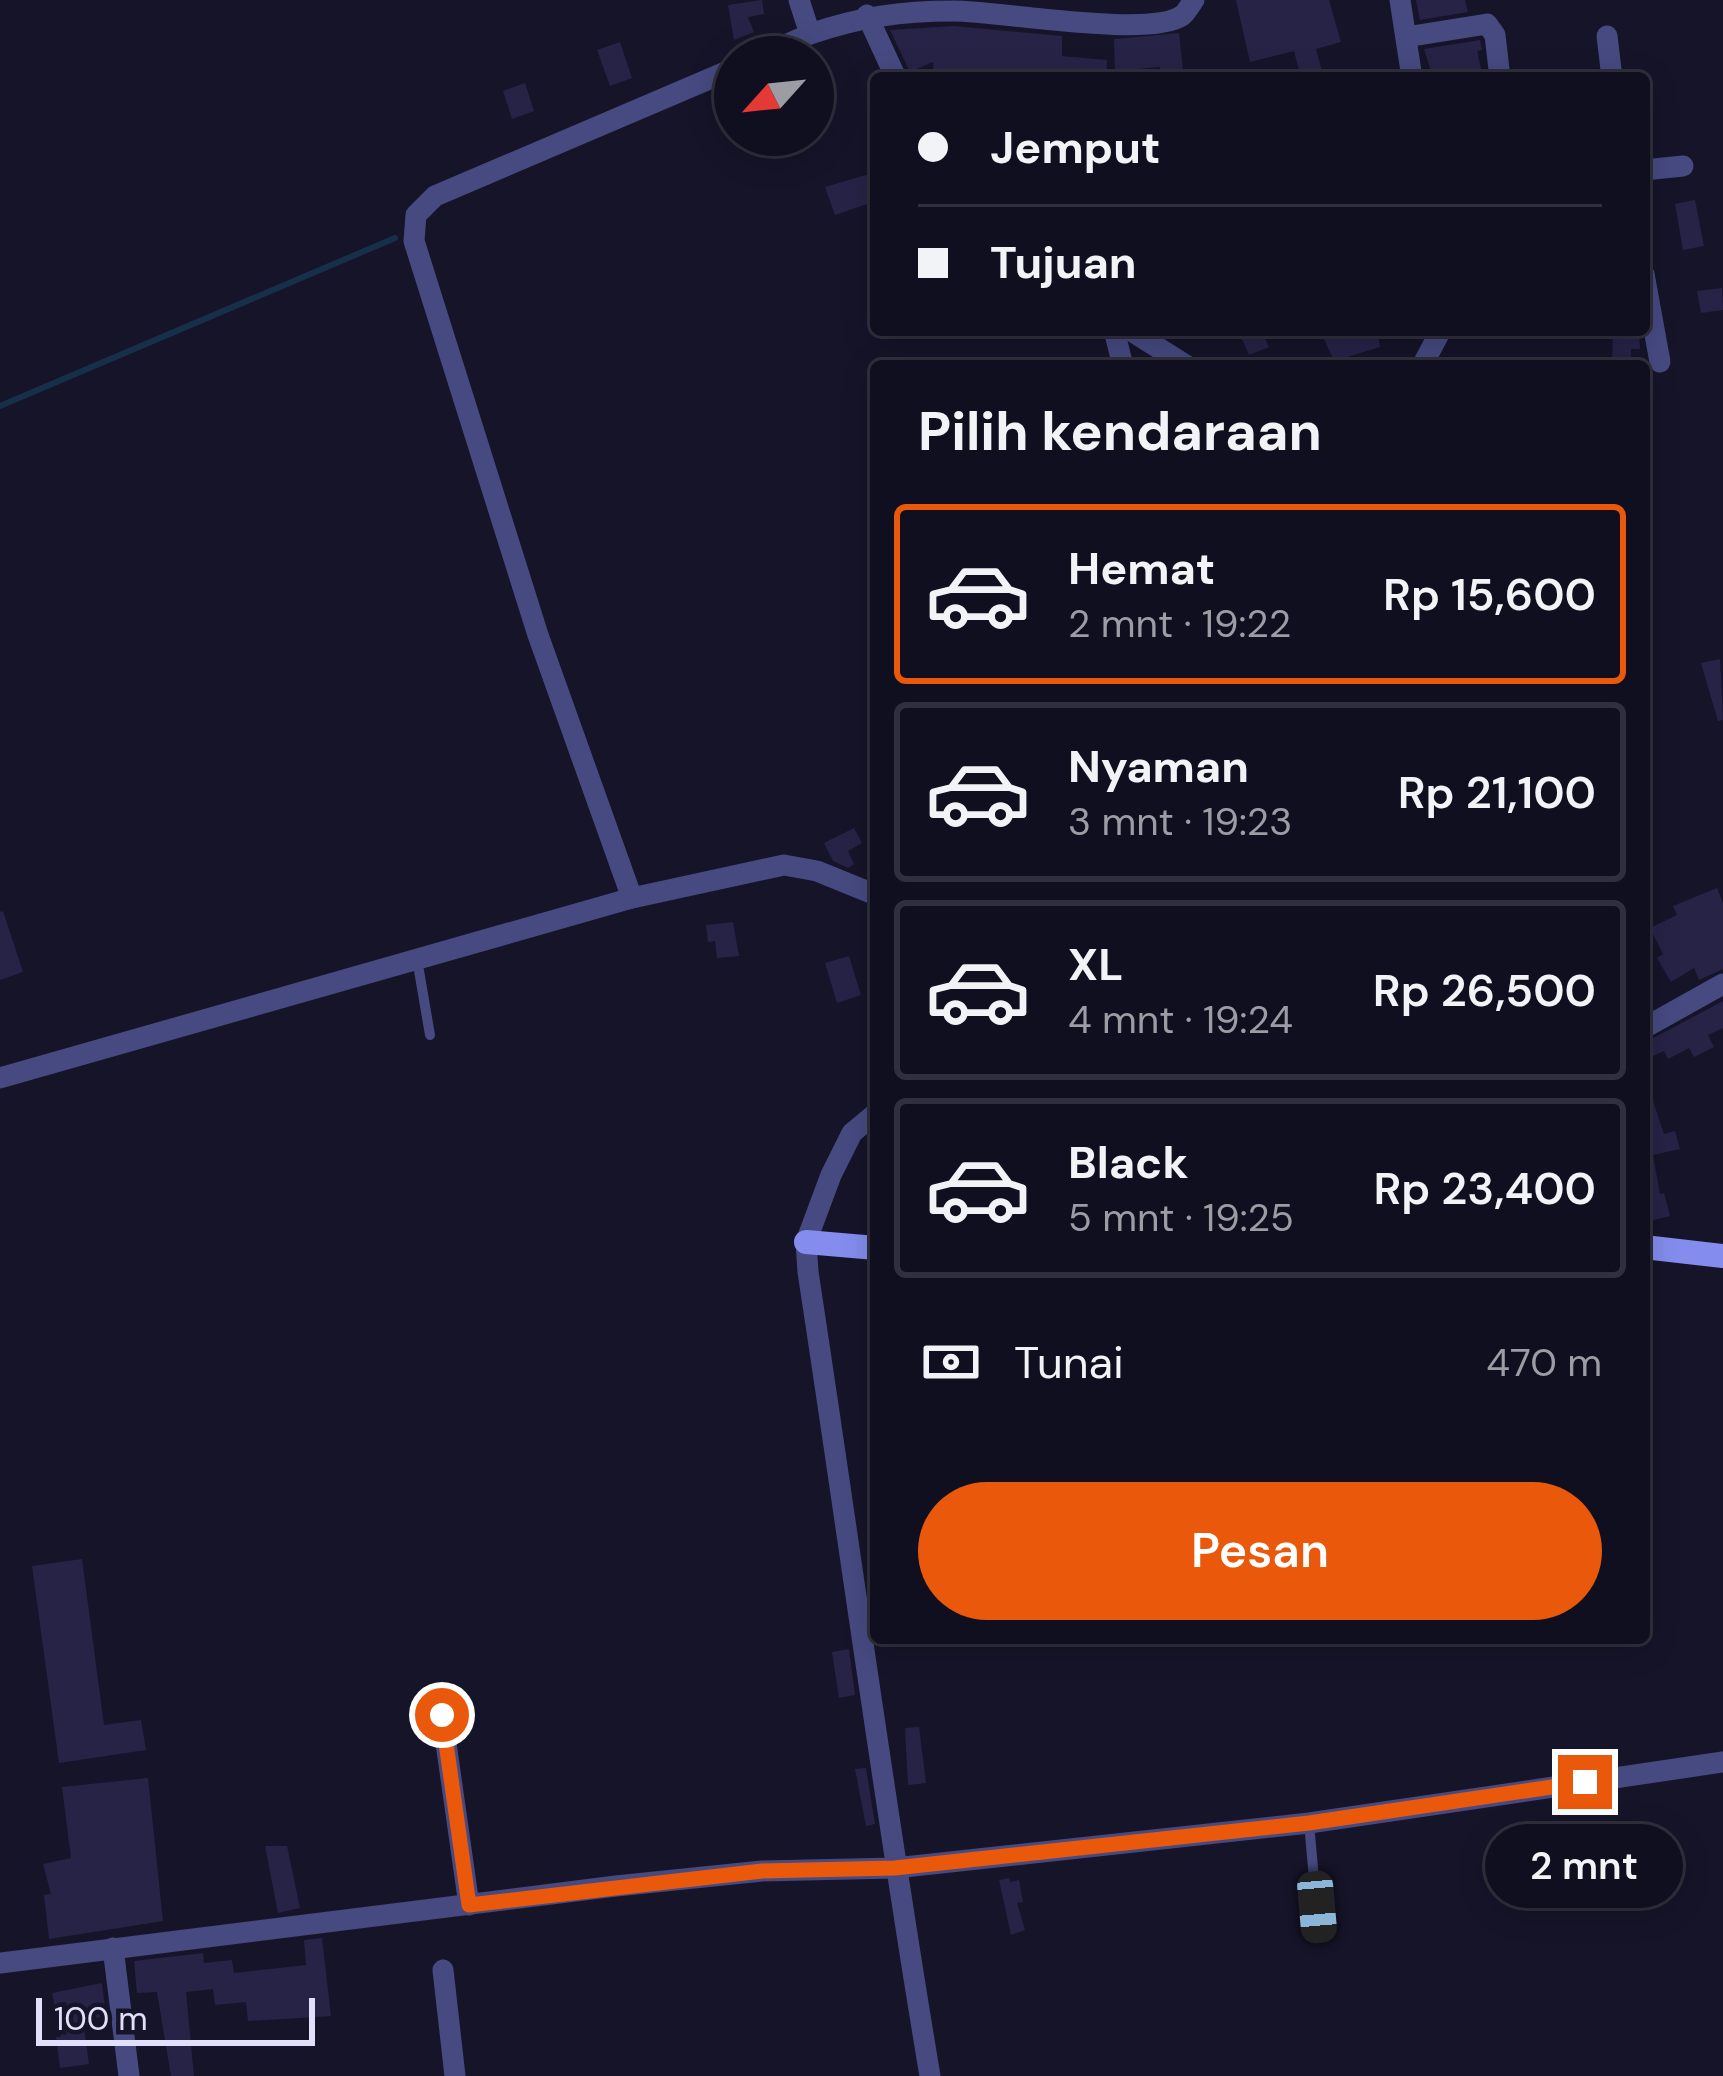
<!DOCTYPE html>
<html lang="id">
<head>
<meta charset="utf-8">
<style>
  :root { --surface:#100f1f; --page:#1e1d2c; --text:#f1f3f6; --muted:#9c9ca4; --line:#302f3d; --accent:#ea580c }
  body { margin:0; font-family:"DM Sans",sans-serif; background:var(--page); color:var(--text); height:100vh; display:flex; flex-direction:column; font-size:45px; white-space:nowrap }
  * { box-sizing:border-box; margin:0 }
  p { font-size:39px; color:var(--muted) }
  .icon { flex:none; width:66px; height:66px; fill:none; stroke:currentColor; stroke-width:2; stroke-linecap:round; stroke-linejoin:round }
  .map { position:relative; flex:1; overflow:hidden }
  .drawer { position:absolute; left:870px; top:360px; width:780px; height:1284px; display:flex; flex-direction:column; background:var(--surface); border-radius:12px; box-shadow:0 6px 30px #0003,0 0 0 3px var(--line) }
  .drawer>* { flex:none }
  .guide { position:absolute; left:870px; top:72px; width:780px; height:264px; border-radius:12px; box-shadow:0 6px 30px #0003,0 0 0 3px var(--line); display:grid; align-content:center; height:264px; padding:0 48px; background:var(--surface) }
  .needle { width:78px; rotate:243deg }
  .tools { position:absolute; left:714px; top:36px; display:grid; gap:24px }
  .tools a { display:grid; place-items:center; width:120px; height:120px; border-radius:50%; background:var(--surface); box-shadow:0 6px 30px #0003,0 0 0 3px var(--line); font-size:60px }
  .scale { position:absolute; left:36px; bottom:30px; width:279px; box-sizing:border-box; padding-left:12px; border:6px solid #e0e0fb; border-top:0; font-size:33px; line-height:42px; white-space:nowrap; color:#e0e0fb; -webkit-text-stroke:9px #161429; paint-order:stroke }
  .end { position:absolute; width:54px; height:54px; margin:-27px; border:15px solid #ea580c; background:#fff; box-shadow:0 0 0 6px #fff }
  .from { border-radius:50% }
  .bubble { position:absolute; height:84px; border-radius:42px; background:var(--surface); box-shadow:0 6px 30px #0003,0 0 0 3px var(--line); font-size:39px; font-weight:600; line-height:84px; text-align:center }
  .car { position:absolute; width:36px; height:72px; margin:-36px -18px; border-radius:15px; box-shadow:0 0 9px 3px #0007; background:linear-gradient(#222 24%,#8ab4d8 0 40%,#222 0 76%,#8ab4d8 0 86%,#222 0) }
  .guide b { display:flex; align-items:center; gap:42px; height:114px; font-size:45px }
  .guide b+b { border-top:3px solid var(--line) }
  .guide i { width:30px; height:30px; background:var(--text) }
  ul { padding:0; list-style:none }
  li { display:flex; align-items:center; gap:36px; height:180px; margin:0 24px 18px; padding:0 24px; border:6px solid var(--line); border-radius:12px }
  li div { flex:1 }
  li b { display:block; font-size:45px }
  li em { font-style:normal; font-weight:600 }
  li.active { border-color:var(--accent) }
  li>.icon { width:108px; height:108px; stroke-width:1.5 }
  h2 { padding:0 48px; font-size:54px; line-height:144px }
  .pay { display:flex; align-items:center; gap:30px; height:132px; padding:0 48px; font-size:45px }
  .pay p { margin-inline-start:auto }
  .button { display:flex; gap:24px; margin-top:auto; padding:24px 48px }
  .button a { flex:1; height:138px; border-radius:72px; background:var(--accent); color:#fff; font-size:48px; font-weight:600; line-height:138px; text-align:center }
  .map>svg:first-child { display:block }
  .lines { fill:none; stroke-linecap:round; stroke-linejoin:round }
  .stream { stroke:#17304a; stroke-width:6 }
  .building { fill:#262347 }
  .lane { stroke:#464a81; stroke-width:10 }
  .street { stroke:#464a81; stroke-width:21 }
  .secondary { stroke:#848dee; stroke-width:24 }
  .route { stroke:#ea580c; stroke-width:15 }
</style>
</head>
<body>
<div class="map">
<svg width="1723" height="2076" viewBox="0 0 1723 2076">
  <rect width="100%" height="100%" fill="#161429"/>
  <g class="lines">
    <polyline class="stream" points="0,406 395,238"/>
  </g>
  <g class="building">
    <polygon points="762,0 764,14 748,17 754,32 734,40 728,5"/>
    <polygon points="1236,0 1329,0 1341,42 1316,49 1324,78 1301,78 1294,51 1250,62"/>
    <polygon points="1416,0 1465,0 1468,12 1420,20"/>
    <polygon points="954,26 1062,36 1062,56 1107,60 1106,78 934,78 933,62 910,72 890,30"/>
    <polygon points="1179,33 1183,70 1160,72 1160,67 1115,71 1114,39"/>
    <polygon points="1480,40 1482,50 1477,51 1482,73 1433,78 1424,49"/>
    <polygon points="620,42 632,78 610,86 597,50"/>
    <polygon points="525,83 534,111 512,119 503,91"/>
    <polygon points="876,172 876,201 835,215 825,187"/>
    <polygon points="1695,200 1704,246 1683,250 1675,204"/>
    <polygon points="1722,288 1723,310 1701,313 1697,291"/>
    <polygon points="1238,330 1261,330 1269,347 1249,355"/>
    <polygon points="1320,330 1377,330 1380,347 1334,361"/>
    <polygon points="1613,330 1639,330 1640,349 1631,349 1631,365 1612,365"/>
    <polygon points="1720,659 1723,720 1718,721 1701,663"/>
    <polygon points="854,828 862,843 848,851 854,864 848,868 833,861 824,843"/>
    <polygon points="1717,888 1723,903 1723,969 1699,980 1694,968 1671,982 1657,958 1663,954 1650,928 1677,915 1673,906"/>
    <polygon points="3,911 23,972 0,980 0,912"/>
    <polygon points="733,922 739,956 717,958 715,941 708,942 706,925"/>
    <polygon points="849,956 861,995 837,1003 825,963"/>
    <polygon points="1723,1001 1723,1028 1708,1035 1714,1047 1694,1057 1689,1048 1668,1059 1664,1051 1644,1060 1644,1043"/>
    <polygon points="1644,1083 1647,1083 1664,1134 1675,1131 1680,1149 1653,1155 1660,1194 1664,1193 1670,1216 1654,1220 1644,1220"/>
    <polygon points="82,1559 104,1725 141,1720 146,1750 59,1763 32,1566"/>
    <polygon points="849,1649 855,1695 839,1698 832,1652"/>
    <polygon points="919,1727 926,1783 908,1785 905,1728"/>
    <polygon points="866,1768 875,1824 866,1826 855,1769"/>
    <polygon points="148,1778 163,1921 49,1939 44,1895 51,1894 43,1864 71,1858 62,1787"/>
    <polygon points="265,1846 287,1846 300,1908 278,1913"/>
    <polygon points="1009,1878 1010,1882 1019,1880 1023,1902 1017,1903 1025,1930 1011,1935 999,1880"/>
    <polygon points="322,1938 331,2016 248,2021 246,2002 215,2005 213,1989 186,1992 194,2076 171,2076 157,1992 137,1993 134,1961 203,1953 204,1963 232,1960 234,1973 306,1965 304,1940"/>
    <polygon points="102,1983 106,2016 83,2020 89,2064 60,2068 56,2037 61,2037 52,1993"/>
  </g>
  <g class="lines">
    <g class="lane">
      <polyline points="417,959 430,1035"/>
      <polyline points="1309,1823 1319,1935"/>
    </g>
    <g class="street">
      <polyline points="1400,0 1412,78"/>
      <polyline points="867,15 896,78"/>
      <path d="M810,34C860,17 901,11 954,11C999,11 1151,39 1183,15C1185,14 1193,1 1194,0"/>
      <polyline points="1607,36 1612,78"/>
      <polyline points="1406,37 1487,24 1495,35 1500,78"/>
      <polyline points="758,57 810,34 799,0"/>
      <polyline points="735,68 435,196 416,215 414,241 538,635 632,898 784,865 817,871 876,895"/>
      <polyline points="1644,170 1683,166"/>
      <polyline points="1644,274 1660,362"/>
      <polyline points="1114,330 1123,366"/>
      <polyline points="1130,330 1187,366"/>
      <polyline points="1422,366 1441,330"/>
      <polyline points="1644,1028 1723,984"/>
      <polyline points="0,1078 632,898"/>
      <path d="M876,1113L852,1133L831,1175L806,1242L808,1272C849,1540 885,1809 930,2076"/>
      <polyline points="442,1715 469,1905"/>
      <polyline points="113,1948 129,2076"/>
      <polyline points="0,1963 616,1886 762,1871 895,1868 1309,1823 1723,1762"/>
      <polyline points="443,1970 455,2076"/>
    </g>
    <g class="secondary">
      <polyline points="806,1242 876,1248"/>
      <polyline points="1644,1247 1723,1256"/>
    </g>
  </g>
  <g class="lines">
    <polyline class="route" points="442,1715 469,1905 762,1871 895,1868 1309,1823 1585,1782"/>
  </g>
</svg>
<div class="tools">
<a><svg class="needle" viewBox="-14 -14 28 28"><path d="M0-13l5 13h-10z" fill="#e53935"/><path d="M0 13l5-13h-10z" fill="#9c9ca4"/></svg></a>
</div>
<div class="scale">100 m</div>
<i class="end from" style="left:442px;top:1715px"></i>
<i class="end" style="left:1585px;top:1782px"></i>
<div class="bubble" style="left:1485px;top:1824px;width:198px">2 mnt</div>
<i class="car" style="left:1317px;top:1907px;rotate:175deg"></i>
<div class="guide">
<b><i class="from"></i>Jemput</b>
<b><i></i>Tujuan</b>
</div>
<section class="drawer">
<h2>Pilih kendaraan</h2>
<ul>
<li class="active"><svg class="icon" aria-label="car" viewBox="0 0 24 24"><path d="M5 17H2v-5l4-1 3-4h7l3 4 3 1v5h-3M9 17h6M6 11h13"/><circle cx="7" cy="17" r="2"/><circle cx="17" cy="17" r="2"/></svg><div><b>Hemat</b><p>2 mnt · 19:22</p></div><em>Rp 15,600</em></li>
<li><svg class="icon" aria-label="car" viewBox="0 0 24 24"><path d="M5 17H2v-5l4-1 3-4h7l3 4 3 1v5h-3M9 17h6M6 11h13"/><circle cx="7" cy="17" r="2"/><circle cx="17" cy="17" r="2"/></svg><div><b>Nyaman</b><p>3 mnt · 19:23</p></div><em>Rp 21,100</em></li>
<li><svg class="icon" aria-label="car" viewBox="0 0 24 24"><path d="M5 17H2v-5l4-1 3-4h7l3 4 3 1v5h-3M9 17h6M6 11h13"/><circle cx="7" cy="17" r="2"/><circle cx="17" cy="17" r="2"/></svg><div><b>XL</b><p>4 mnt · 19:24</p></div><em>Rp 26,500</em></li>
<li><svg class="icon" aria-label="car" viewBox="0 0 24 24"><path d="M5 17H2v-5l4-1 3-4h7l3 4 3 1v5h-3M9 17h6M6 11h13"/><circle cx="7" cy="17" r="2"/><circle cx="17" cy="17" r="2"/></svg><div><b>Black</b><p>5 mnt · 19:25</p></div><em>Rp 23,400</em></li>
</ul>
<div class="pay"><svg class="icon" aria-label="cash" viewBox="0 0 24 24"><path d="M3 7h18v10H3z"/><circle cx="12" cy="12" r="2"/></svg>Tunai<p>470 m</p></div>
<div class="button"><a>Pesan</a></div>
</section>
</div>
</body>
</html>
